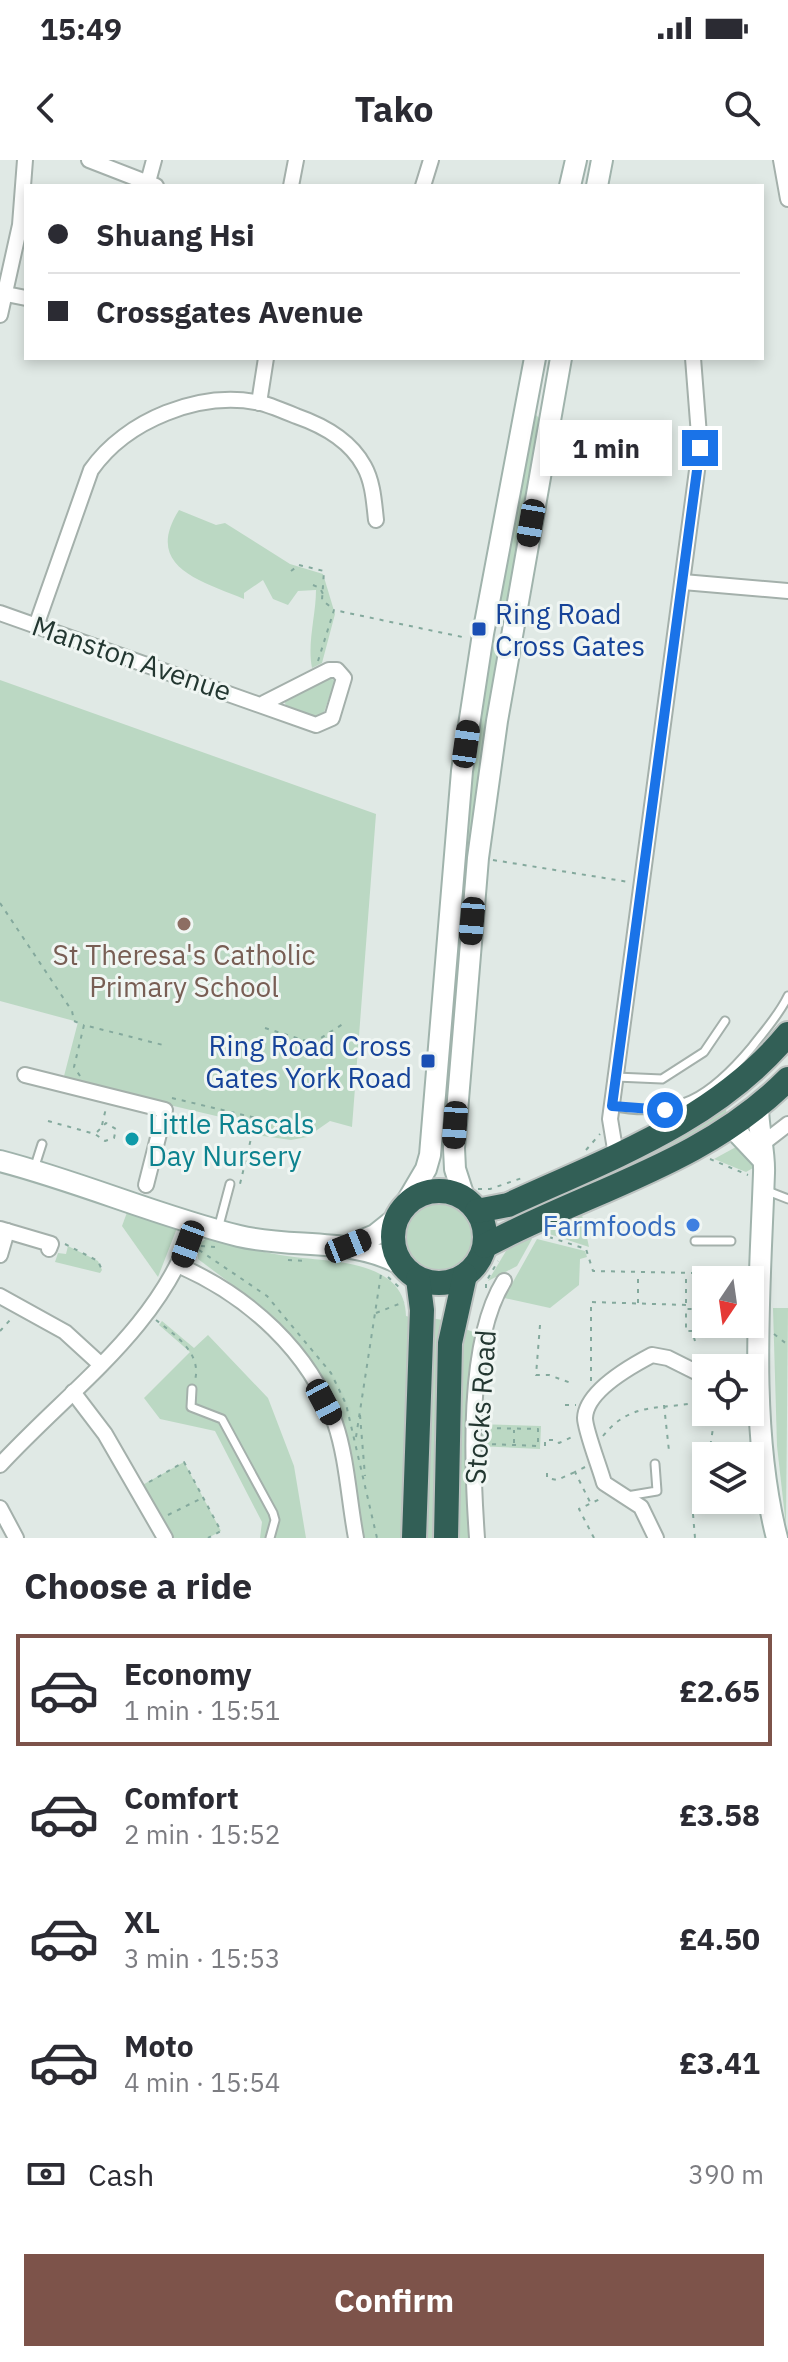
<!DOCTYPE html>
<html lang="en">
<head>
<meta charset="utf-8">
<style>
  :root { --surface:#fff; --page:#f2f2f3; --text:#2b2b33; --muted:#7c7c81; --line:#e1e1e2; --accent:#7d534a }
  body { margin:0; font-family:"IBM Plex Sans",sans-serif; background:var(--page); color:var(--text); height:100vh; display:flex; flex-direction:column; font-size:30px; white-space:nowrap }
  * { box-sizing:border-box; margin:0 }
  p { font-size:26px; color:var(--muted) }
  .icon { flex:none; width:44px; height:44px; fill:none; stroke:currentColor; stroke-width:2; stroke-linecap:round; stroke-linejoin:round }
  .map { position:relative; height:1378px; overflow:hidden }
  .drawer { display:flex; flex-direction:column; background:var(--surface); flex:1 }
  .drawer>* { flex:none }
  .guide { position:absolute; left:24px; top:24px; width:740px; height:176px; border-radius:0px; box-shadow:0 4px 12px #0003; display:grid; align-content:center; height:176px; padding:0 24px; background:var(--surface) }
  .needle { width:52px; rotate:193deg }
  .fabs { position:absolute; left:692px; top:1106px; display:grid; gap:16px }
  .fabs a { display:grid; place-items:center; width:72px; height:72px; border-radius:0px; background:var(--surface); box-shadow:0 4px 12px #0003; font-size:40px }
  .end { position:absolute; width:36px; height:36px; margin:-18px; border:10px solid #1a73e8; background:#fff; box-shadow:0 0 0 4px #fff }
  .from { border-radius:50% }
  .bubble { position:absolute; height:56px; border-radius:0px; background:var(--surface); box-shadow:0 4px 12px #0003; font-size:26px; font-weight:800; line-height:56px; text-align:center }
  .car { position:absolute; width:24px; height:48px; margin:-24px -12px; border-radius:10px; box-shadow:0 0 6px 2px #0007; background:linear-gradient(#222 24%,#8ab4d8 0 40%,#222 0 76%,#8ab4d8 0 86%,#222 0) }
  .guide b { display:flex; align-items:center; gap:28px; height:76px; font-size:30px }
  .guide b+b { border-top:2px solid var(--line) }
  .guide i { width:20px; height:20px; background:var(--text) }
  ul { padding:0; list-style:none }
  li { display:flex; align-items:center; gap:24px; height:112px; margin:0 16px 12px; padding:0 8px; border:4px solid transparent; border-radius:0px }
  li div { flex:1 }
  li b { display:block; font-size:30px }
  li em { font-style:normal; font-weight:800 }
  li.current { border-color:var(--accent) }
  li>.icon { width:72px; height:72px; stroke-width:1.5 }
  h2 { padding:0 24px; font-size:36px; line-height:96px }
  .pay { display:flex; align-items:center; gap:20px; height:88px; padding:0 24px; font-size:30px }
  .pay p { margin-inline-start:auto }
  .primary-button { display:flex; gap:16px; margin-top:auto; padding:16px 24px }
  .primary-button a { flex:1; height:92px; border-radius:0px; background:var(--accent); color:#fff; font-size:32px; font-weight:800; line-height:92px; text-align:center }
  .status { display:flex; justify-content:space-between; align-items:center; height:56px; padding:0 40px; background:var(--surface); direction:ltr }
  .status svg { height:22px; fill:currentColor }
  header { display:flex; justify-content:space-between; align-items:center; height:104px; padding:0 24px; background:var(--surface); font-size:36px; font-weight:800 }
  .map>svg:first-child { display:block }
  .green { fill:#bbd8c3 }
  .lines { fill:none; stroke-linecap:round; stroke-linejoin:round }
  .lane-casing { stroke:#a4b0ab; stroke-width:11 }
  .street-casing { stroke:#a4b0ab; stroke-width:18 }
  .secondary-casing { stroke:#a0b3ac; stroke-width:24 }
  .highway-casing { stroke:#bdc3c1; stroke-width:28 }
  .path { stroke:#84a99d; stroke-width:2; stroke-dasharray:4 6; stroke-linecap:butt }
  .lane { stroke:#fff; stroke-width:7 }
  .street { stroke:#fff; stroke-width:14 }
  .secondary { stroke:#fff; stroke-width:20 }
  .highway { stroke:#325f56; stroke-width:24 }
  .route { stroke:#1a73e8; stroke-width:10 }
  .transit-dot { fill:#1a4fb4; stroke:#f0f6f3; stroke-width:3 }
  .education-dot { fill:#8d6e63; stroke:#f0f6f3; stroke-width:3 }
  .culture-dot { fill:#0f9aa8; stroke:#f0f6f3; stroke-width:3 }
  .shop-dot { fill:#3f7fe0; stroke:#f0f6f3; stroke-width:3 }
  .labels { text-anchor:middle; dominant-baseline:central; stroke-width:6; stroke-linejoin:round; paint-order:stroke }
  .transit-label { font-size:28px; fill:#164399; stroke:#f0f6f3; text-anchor:start }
  .street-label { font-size:28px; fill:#233731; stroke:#f0f6f3 }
  .education-label { font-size:28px; fill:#785e54; stroke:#f0f6f3 }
  .culture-label { font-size:28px; fill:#0d838f; stroke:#f0f6f3; text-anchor:start }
  .shop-label { font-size:28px; fill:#366cbe; stroke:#f0f6f3; text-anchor:end }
</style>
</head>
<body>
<div class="status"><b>15:49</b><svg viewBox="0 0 49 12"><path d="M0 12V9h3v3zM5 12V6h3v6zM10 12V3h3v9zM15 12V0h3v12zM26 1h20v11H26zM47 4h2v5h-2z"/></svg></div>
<header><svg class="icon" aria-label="back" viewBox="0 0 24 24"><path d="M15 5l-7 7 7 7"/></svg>Tako<svg class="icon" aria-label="search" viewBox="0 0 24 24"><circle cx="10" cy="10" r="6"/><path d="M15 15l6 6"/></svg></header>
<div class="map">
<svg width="788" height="1378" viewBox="0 0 788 1378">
  <rect width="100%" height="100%" fill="#e0e9e5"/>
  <g class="green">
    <polygon points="533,252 541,260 507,444 498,442"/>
    <path d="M179,350L216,365L225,363L290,404L323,414L335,454L322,503L312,508C307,483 316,455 316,430L298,431L288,445L273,439L263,420L244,433V439C201,421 143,407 179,350Z"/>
    <polygon points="492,479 501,480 467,716 450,931 440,930 472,604"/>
    <polygon points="325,514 335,521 323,555 316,558 286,547 284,538"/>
    <polygon points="0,520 376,654 352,967 330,961 307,977 291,980 256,975 246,963 63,920 78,862 0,841"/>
    <polygon points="726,945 727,964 569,1039 565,1027"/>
    <polygon points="736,987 752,1001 753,1008 746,1012 714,999"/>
    <circle cx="437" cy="1077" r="38"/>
    <polygon points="129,1047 179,1063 158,1117 122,1066"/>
    <polygon points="582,1055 589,1087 543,1072"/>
    <path d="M208,1077C232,1083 256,1091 280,1095C323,1103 405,1096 406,1156L410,1157L404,1378H364L335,1247L301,1192L254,1141L198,1099V1085Z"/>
    <polygon points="530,1077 532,1079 517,1106 488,1121 506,1091"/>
    <polygon points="537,1079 585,1091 587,1097 580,1099 579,1125 550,1148 504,1138"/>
    <polygon points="68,1086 98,1101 102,1110 100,1113 55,1102 58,1093 66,1094"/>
    <polygon points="773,1148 788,1148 786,1366 777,1286"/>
    <polygon points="430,1158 443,1160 439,1185 436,1378 422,1378"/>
    <polygon points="162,1161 194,1188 208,1175 268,1238 294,1306 306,1378 260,1378 262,1362 215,1271 160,1259 144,1238 190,1192 159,1165"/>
    <polygon points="458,1166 478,1174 472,1378 458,1378 457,1362"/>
    <polygon points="476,1264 541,1266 540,1289 475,1286"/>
    <polygon points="184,1302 221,1371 208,1378 165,1378 137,1328"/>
  </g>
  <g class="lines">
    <defs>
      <g id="lane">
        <polyline points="616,917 662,919 704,892 725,861"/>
        <path d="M612,946C677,960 712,935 752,887C765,870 779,855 788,836"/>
        <polyline points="34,1009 42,984"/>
        <polyline points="765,1030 788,1039"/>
        <polyline points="218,1069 230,1024"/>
        <polyline points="695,1081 731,1081"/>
        <polyline points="192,1229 191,1247 222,1259 273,1353 275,1360 270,1378"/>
        <polyline points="627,1336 657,1331 655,1304"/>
      </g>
      <g id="street">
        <polyline points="89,0 156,26"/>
        <polyline points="781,0 788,39"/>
        <polyline points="148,22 154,0"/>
        <polyline points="291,26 296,0"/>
        <polyline points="423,26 431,0"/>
        <polyline points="6,134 26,138"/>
        <polyline points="0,155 20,65 25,0"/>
        <polyline points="259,243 266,198"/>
        <polyline points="683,422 788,431"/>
        <polyline points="0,453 316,565 332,558 344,518 337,510 329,510 264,543"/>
        <path d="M36,466L91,310C126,260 200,230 261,243C272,246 284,251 296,256C322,265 350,280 364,306C373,322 374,342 376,360"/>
        <polyline points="25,915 165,950 146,1025"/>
        <polyline points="762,984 788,964"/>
        <polyline points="616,995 610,959 700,288 693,198"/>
        <polyline points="0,1069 51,1084 49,1089"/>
        <polyline points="0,1095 7,1071"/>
        <path d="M180,1106C248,1136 310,1191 335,1263C347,1298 349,1341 356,1378"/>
        <polyline points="0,1136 65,1172 100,1204"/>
        <polyline points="73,1232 105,1274 165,1378"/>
        <path d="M0,1305C73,1226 160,1169 195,1063"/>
        <polyline points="0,1348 16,1378"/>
        <path d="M477,1378C472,1307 466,1182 504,1121"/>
        <path d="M656,1378L641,1347L604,1323C600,1308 585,1270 585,1258C586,1231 631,1206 652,1195L668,1198L706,1217"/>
      </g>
      <g id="secondary">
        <polyline points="570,26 576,0"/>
        <polyline points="597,26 602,0"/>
        <path d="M758,947C758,969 765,991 764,1013C760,1128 748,1266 777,1378"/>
        <polyline points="731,966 763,1000"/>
        <path d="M0,1001C81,1022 158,1056 239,1076C293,1089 351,1077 400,1104"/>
        <polyline points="464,1037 455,1009 454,988 478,698 497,561 561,198"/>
        <polyline points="406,1043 426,1009 430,995 462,611 483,474 535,198"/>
        <polyline points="351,1085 375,1075 395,1059"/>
      </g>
      <g id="highway">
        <circle cx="439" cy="1077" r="46"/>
        <path d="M477,1051L508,1045C608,999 716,961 788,874"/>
        <path d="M485,1086C587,1031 704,1004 788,919"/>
        <polyline points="414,1378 422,1150 418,1119"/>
        <polyline points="446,1378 450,1183 465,1115"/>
      </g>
    </defs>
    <use href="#lane" class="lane-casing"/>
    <use href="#street" class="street-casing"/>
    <use href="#secondary" class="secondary-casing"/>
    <use href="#highway" class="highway-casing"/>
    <g class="path">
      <polyline points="291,411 299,405 324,411 322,440 333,449"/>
      <polyline points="313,425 320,428 323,434"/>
      <polyline points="318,501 334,450 467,478"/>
      <polyline points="493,700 629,722"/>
      <polyline points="0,743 72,851 74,861 83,865"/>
      <polyline points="265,868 313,883 346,862"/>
      <polyline points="80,916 74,907 84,865 167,886"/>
      <polyline points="172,938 256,958 240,1024"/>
      <polyline points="48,961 95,974 105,981 114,978 116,969 106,963 95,974"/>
      <polyline points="102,965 106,948"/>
      <polyline points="586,990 600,974"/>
      <polyline points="710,999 748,1015"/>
      <polyline points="478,1029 490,1029 522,1018"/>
      <polyline points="549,1077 586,1089 593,1111 745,1114"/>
      <polyline points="65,1084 98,1101 102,1110"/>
      <polyline points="201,1086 215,1087"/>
      <polyline points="199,1090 267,1136 331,1213 346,1244 377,1378"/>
      <polyline points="288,1100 306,1101"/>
      <polyline points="388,1117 401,1129"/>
      <polyline points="486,1128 486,1122 498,1101"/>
      <polyline points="638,1143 638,1113"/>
      <polyline points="686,1143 686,1114"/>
      <polyline points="376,1153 404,1142"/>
      <path d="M156,1160C175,1175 202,1193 195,1220"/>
      <polyline points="540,1165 536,1215 549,1215 571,1223"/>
      <polyline points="0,1171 11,1159"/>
      <polyline points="774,1174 788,1185"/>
      <polyline points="695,1181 692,1171 686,1171 686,1149 706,1149"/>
      <polyline points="591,1221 591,1142 686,1145 686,1149"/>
      <polyline points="565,1245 576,1245"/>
      <polyline points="664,1245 669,1291"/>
      <polyline points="708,1252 713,1268 709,1295"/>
      <polyline points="360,1255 365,1316"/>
      <polyline points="487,1268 538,1269 538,1286 488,1284"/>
      <path d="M603,1276C633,1238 666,1252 706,1240"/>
      <polyline points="356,1277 381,1114"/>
      <polyline points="514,1283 514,1270"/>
      <polyline points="545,1286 545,1280 556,1280 559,1283 574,1276"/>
      <polyline points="585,1307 575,1312 590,1342"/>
      <polyline points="547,1313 547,1318 557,1320 575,1312"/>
      <polyline points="149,1322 184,1302 221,1371 208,1378"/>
      <polyline points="693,1354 695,1378"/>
      <polyline points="168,1355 202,1338"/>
      <polyline points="594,1378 579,1349 602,1338"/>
    </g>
    <use href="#lane" class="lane"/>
    <use href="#street" class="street"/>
    <use href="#secondary" class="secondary"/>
    <use href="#highway" class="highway"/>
  </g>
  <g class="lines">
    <polyline class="route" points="665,950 612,946 700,288"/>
  </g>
  <g class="transit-dot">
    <rect x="471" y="461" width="16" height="16" rx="4"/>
    <rect x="420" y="893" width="16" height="16" rx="4"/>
  </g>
  <circle class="education-dot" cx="184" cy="764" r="8"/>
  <circle class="culture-dot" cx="132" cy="979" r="8"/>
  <circle class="shop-dot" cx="693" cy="1065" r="8"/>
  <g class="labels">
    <g class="transit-label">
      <text x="495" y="453">Ring Road<tspan x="495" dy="32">Cross Gates</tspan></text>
      <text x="412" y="885" text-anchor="end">Ring Road Cross<tspan x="412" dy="32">Gates York Road</tspan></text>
    </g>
    <g class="street-label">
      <text transform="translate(132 498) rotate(19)">Manston Avenue</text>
      <text transform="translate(480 1247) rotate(-86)">Stocks Road</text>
    </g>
    <g class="education-label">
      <text x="184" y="794">St Theresa's Catholic<tspan x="184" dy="32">Primary School</tspan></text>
    </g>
    <g class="culture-label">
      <text x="148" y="963">Little Rascals<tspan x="148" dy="32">Day Nursery</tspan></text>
    </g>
    <g class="shop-label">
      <text x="677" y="1065">Farmfoods</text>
    </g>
  </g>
</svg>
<div class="fabs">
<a><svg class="needle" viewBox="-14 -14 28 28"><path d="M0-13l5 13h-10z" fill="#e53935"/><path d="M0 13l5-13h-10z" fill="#7c7c81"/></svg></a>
<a><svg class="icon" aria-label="locate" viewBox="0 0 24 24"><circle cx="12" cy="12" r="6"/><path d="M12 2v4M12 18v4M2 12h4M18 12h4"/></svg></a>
<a><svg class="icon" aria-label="layers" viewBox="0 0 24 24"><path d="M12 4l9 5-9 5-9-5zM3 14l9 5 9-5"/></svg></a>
</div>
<i class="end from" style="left:665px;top:950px"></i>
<i class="end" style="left:700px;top:288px"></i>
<div class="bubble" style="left:540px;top:260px;width:132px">1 min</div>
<i class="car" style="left:531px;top:363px;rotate:190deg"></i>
<i class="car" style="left:466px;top:584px;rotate:8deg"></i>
<i class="car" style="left:472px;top:761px;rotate:185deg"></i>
<i class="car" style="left:455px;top:965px;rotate:184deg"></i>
<i class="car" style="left:188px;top:1084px;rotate:200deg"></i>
<i class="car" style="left:348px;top:1086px;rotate:68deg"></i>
<i class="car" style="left:324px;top:1242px;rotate:152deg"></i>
<div class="guide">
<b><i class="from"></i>Shuang Hsi</b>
<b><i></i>Crossgates Avenue</b>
</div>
</div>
<section class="drawer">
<h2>Choose a ride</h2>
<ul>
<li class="current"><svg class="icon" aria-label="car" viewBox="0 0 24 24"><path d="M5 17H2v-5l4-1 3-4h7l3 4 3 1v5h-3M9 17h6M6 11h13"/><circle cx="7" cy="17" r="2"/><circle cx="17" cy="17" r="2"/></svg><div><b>Economy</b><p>1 min · 15:51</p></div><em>£2.65</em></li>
<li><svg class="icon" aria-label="car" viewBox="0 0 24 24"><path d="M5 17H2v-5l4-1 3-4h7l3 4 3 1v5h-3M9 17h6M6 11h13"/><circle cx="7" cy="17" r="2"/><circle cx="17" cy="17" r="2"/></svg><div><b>Comfort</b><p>2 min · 15:52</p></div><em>£3.58</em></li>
<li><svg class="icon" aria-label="car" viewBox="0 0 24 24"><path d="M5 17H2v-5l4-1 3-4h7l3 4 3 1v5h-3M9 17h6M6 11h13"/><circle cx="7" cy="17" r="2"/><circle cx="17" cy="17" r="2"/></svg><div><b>XL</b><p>3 min · 15:53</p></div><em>£4.50</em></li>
<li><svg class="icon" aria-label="car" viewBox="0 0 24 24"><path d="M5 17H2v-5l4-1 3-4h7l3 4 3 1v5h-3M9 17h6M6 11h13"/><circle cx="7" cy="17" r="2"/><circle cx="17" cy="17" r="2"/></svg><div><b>Moto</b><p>4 min · 15:54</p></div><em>£3.41</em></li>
</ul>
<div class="pay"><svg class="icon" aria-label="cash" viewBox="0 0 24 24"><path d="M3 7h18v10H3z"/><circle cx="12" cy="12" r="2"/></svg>Cash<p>390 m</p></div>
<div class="primary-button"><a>Confirm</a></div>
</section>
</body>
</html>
